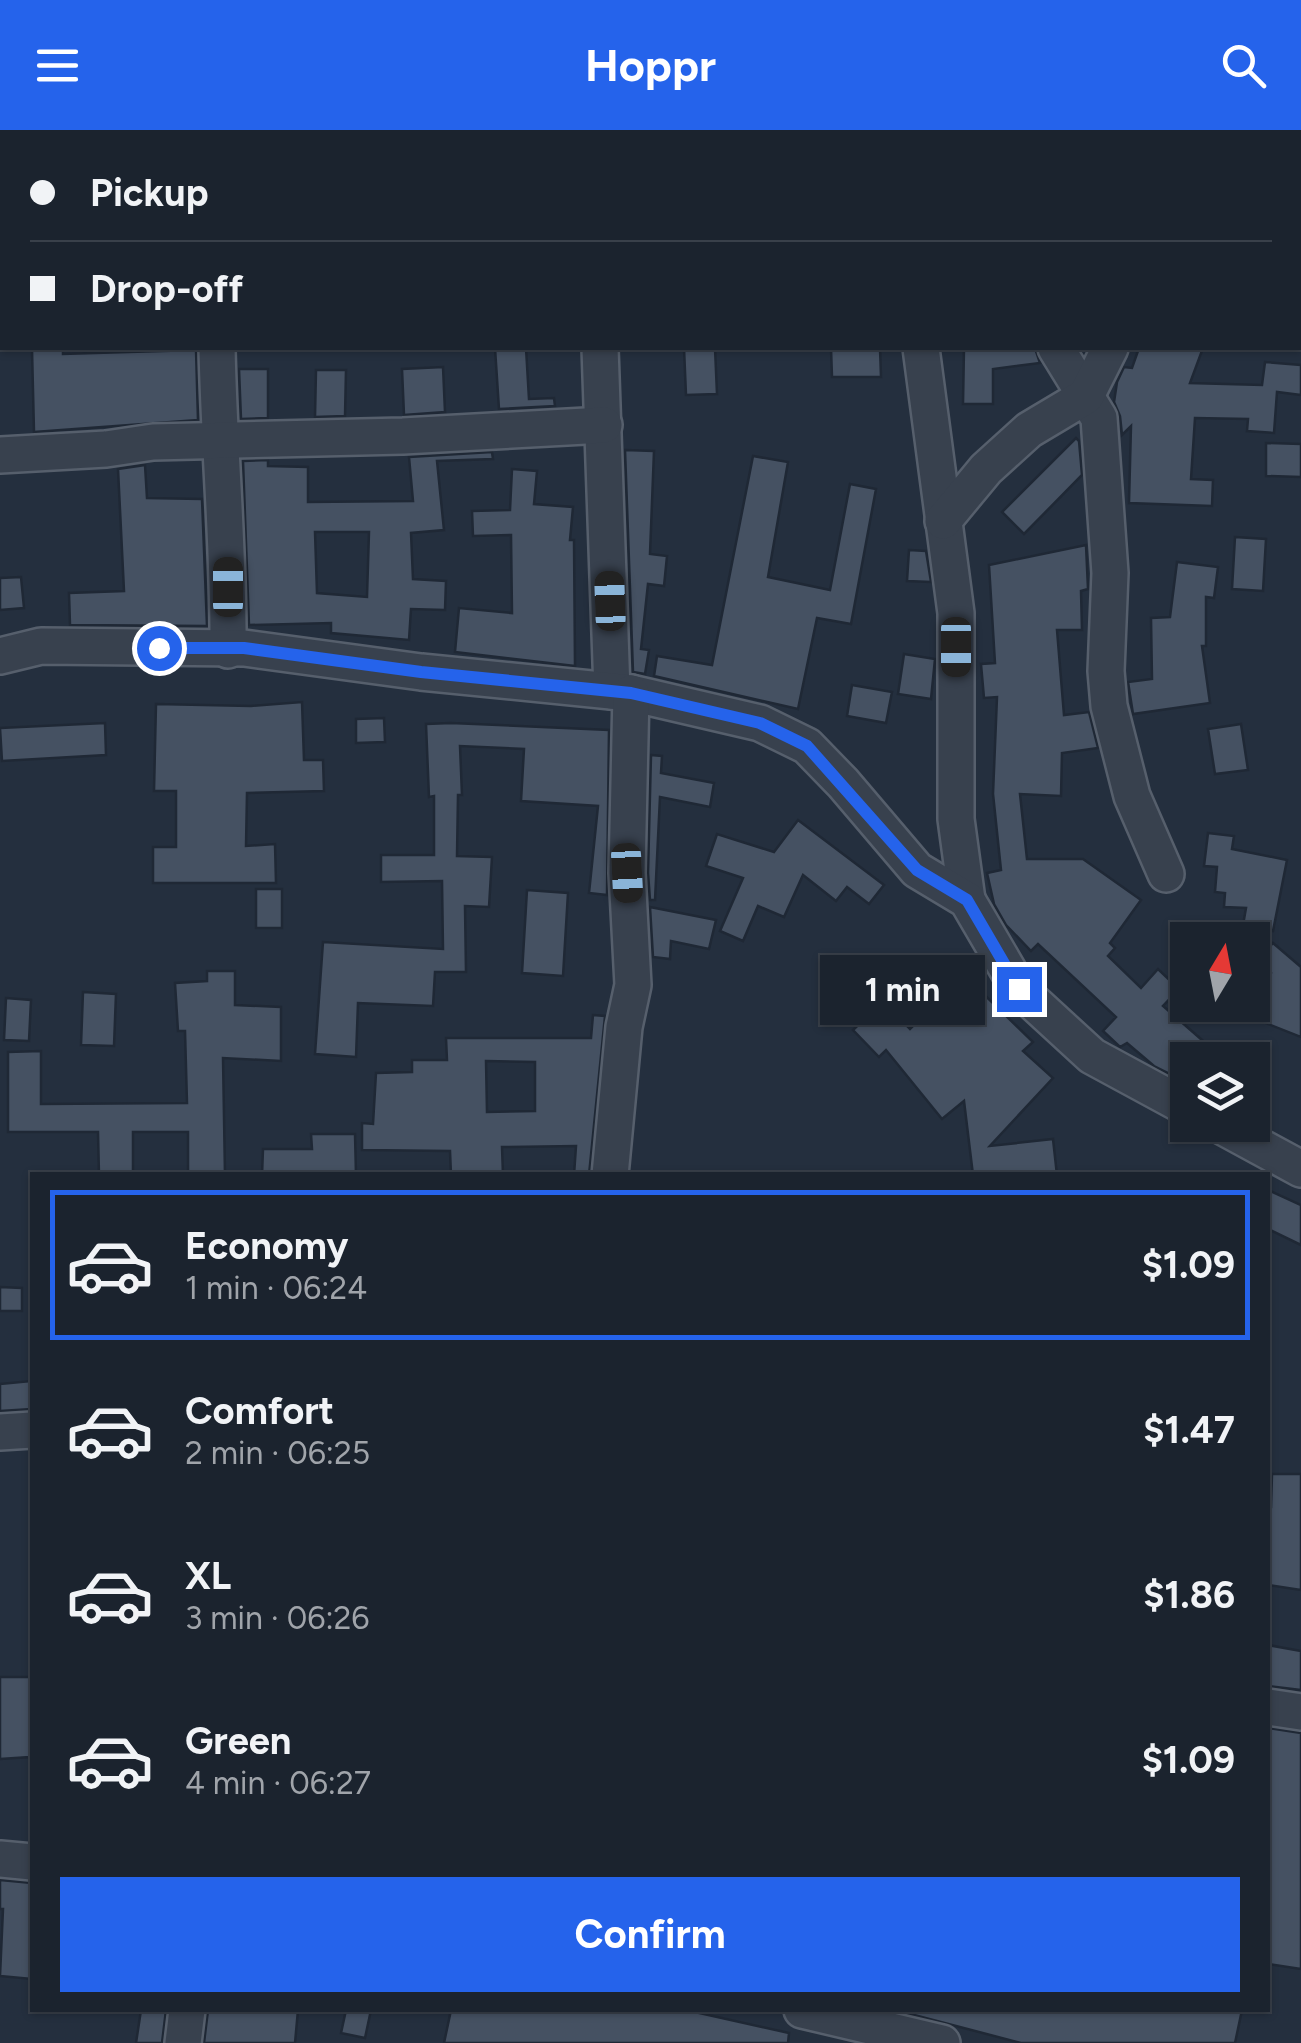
<!DOCTYPE html>
<html lang="en">
<head>
<meta charset="utf-8">
<style>
  :root { --surface:#1b232e; --page:#242b36; --text:#f1f3f6; --muted:#a0a4aa; --line:#39404a; --accent:#2563eb }
  body { margin:0; font-family:Figtree,sans-serif; background:var(--page); color:var(--text); height:100vh; display:flex; flex-direction:column; font-size:38px; white-space:nowrap }
  * { box-sizing:border-box; margin:0 }
  p { font-size:32px; color:var(--muted) }
  .icon { flex:none; width:55px; height:55px; fill:none; stroke:currentColor; stroke-width:2; stroke-linecap:round; stroke-linejoin:round }
  .map { position:relative; flex:1; overflow:hidden }
  .panel { position:absolute; left:30px; top:1042px; width:1240px; height:840px; display:flex; flex-direction:column; background:var(--surface); border-radius:0px; box-shadow:0 2px 8px #0004,0 0 0 2px var(--line) }
  .panel>* { flex:none }
  .top-card { position:absolute; left:0px; top:0px; width:1302px; height:220px; box-shadow:0 2px 8px #0004,0 0 0 2px var(--line); display:grid; align-content:center; height:220px; padding:0 30px; background:var(--surface) }
  .needle { width:65px; rotate:10deg }
  .buttons { position:absolute; left:1170px; top:792px; display:grid; gap:20px }
  .buttons a { display:grid; place-items:center; width:100px; height:100px; border-radius:0px; background:var(--surface); box-shadow:0 2px 8px #0004,0 0 0 2px var(--line); font-size:50px }
  .end { position:absolute; width:45px; height:45px; margin:-22px; border:12px solid #2563eb; background:#fff; box-shadow:0 0 0 5px #fff }
  .from { border-radius:50% }
  .bubble { position:absolute; height:70px; border-radius:0px; background:var(--surface); box-shadow:0 2px 8px #0004,0 0 0 2px var(--line); font-size:32px; font-weight:700; line-height:70px; text-align:center }
  .car { position:absolute; width:30px; height:60px; margin:-30px -15px; border-radius:12px; box-shadow:0 0 8px 2px #0007; background:linear-gradient(#222 24%,#8ab4d8 0 40%,#222 0 76%,#8ab4d8 0 86%,#222 0) }
  .top-card b { display:flex; align-items:center; gap:35px; height:95px; font-size:38px }
  .top-card b+b { border-top:2px solid var(--line) }
  .top-card i { width:25px; height:25px; background:var(--text) }
  ul { padding:18px 0 0; list-style:none }
  li { display:flex; align-items:center; gap:30px; height:150px; margin:0 20px 15px; padding:0 10px; border:5px solid transparent; border-radius:0px }
  li div { flex:1 }
  li b { display:block; font-size:38px }
  li em { font-style:normal; font-weight:700 }
  li.current { border-color:var(--accent) }
  li>.icon { width:90px; height:90px; stroke-width:1.5 }
  .primary-button { display:flex; gap:20px; margin-top:auto; padding:20px 30px }
  .primary-button a { flex:1; height:115px; border-radius:0px; background:var(--accent); color:#fff; font-size:40px; font-weight:700; line-height:115px; text-align:center }
  header { display:flex; justify-content:space-between; align-items:center; height:130px; padding:0 30px; background:var(--accent); color:#fff; font-size:45px; font-weight:700 }
  .map>svg:first-child { display:block }
  .building { fill:#455162; stroke:#1f2835; stroke-width:2.5; fill-rule:evenodd }
  .lines { fill:none; stroke-linecap:round; stroke-linejoin:round }
  .street-casing { stroke:#565f6c; stroke-width:40 }
  .street { stroke:#38414e; stroke-width:35 }
  .route { stroke:#2563eb; stroke-width:12 }
</style>
</head>
<body>
<header><svg class="icon" aria-label="menu" viewBox="0 0 24 24"><path d="M4 6h16M4 12h16M4 18h16"/></svg>Hoppr<svg class="icon" aria-label="search" viewBox="0 0 24 24"><circle cx="10" cy="10" r="6"/><path d="M15 15l6 6"/></svg></header>
<div class="map">
<svg width="1301" height="1913" viewBox="0 0 1301 1913">
  <rect width="100%" height="100%" fill="#242f3e"/>
  <g class="building">
    <polygon points="63,218 63,224 196,220 198,290 34,302 32,219"/>
    <polygon points="495,218 526,218 529,269 554,268 555,276 499,279"/>
    <polygon points="684,218 715,218 717,264 686,265"/>
    <polygon points="831,218 880,218 881,247 832,247"/>
    <polygon points="964,218 1035,218 1040,233 993,239 993,274 963,274"/>
    <polygon points="1139,218 1203,218 1190,253 1262,255 1265,232 1301,235 1301,265 1277,262 1274,303 1247,301 1248,289 1195,288 1191,349 1213,350 1212,376 1129,373 1131,296 1122,305 1120,286 1114,272 1117,252 1124,237 1132,238"/>
    <polygon points="443,237 445,282 404,285 402,239"/>
    <polygon points="239,239 268,239 268,288 241,289"/>
    <polygon points="316,240 346,240 345,286 315,287"/>
    <polygon points="1076,308 1079,311 1082,345 1024,404 1002,382"/>
    <polygon points="1266,313 1301,314 1301,347 1266,346"/>
    <polygon points="625,320 654,321 650,424 667,426 664,456 648,454 641,519 649,520 645,544 633,542"/>
    <path d="M492,322L493,329L437,331L444,400L411,403L413,449L446,451L445,480L411,479L409,510L331,503V493L249,495L243,331L268,330V336L308,337V372L413,371L409,327ZM315,402H369L367,467L317,463Z"/>
    <polygon points="753,326 788,332 768,447 830,460 850,354 876,359 851,494 817,488 798,579 654,546 657,526 712,535"/>
    <polygon points="145,335 147,368 202,369 207,496 70,495 69,463 124,461 118,339"/>
    <polygon points="512,339 537,341 534,374 573,377 570,410 574,410 575,536 455,522 459,478 512,483 511,405 473,406 472,381 510,380"/>
    <polygon points="1235,407 1266,409 1263,461 1232,459"/>
    <polygon points="1086,415 1088,459 1081,461 1082,500 1057,500 1064,585 1089,582 1098,618 1062,623 1061,666 1020,664 1027,729 1083,729 1141,770 1110,813 1115,818 1108,826 1141,858 1158,839 1179,859 1163,876 1202,910 1172,945 1154,936 1127,913 1120,917 1103,901 1116,887 1038,814 1031,821 1006,795 994,774 987,743 1001,740 993,664 997,567 984,568 981,534 995,533 989,435"/>
    <polygon points="909,420 926,421 931,452 907,451"/>
    <polygon points="1177,432 1218,437 1214,468 1206,467 1206,516 1202,516 1210,573 1133,584 1128,552 1152,549 1151,488 1170,487"/>
    <polygon points="21,447 24,478 0,480 0,448"/>
    <polygon points="904,524 935,529 931,569 898,564"/>
    <polygon points="852,555 892,562 886,593 847,586"/>
    <polygon points="302,572 304,630 323,630 324,661 247,663 246,716 275,714 276,753 153,753 153,717 176,717 176,661 154,661 156,574 251,576"/>
    <polygon points="384,588 385,612 356,613 356,589"/>
    <polygon points="105,593 106,625 2,631 0,598"/>
    <polygon points="451,593 609,600 607,765 589,763 598,676 521,671 524,619 460,616 462,665 458,665 457,726 492,727 489,777 465,776 466,842 435,842 433,876 358,873 356,927 315,924 323,812 443,819 442,751 381,752 381,725 434,725 434,666 429,667 426,594"/>
    <polygon points="1241,594 1248,640 1215,644 1208,599"/>
    <polygon points="651,625 662,626 661,643 714,653 710,677 660,667 655,770 650,770 648,743"/>
    <polygon points="798,690 884,755 869,774 847,757 836,771 803,745 784,787 758,776 743,811 720,801 743,748 706,736 717,704 774,722"/>
    <polygon points="1208,703 1234,706 1232,719 1287,730 1273,801 1243,795 1246,778 1224,777 1225,763 1215,762 1217,737 1204,736"/>
    <rect x="256" y="759" width="26" height="39"/>
    <polygon points="527,760 568,763 563,846 522,843"/>
    <polygon points="650,777 716,790 709,819 671,811 670,829 653,827"/>
    <polygon points="1273,813 1301,837 1301,907 1253,888 1271,843 1257,830"/>
    <polygon points="207,841 235,841 235,875 281,877 281,931 223,928 225,1045 188,1045 188,1002 133,1002 133,1045 99,1045 98,1002 8,1002 8,922 41,921 41,974 187,973 185,901 178,901 175,853 207,851"/>
    <polygon points="964,845 1033,912 1023,921 1053,948 990,1016 1053,1009 1057,1045 973,1045 964,971 942,989 886,920 879,927 853,900 883,871 910,899"/>
    <polygon points="83,862 116,864 114,916 81,915"/>
    <polygon points="6,868 31,870 29,911 4,910"/>
    <path d="M593,885L605,886L589,1045H574L576,1016L502,1017L503,1045H451L450,1021L362,1020V993L373,994L376,943L412,942V930H447L446,908H591ZM486,931L535,932V981L487,982Z"/>
    <polygon points="311,1004 355,1004 356,1045 262,1045 263,1019 312,1019"/>
    <polygon points="1268,1060 1301,1075 1301,1115 1268,1099"/>
    <polygon points="0,1157 22,1158 22,1181 0,1181"/>
    <polygon points="31,1251 32,1279 0,1281 0,1254"/>
    <polygon points="1272,1344 1301,1344 1301,1460 1268,1455 1268,1377 1271,1377"/>
    <polygon points="1268,1515 1301,1521 1301,1560 1268,1556"/>
    <polygon points="0,1547 32,1547 30,1627 0,1629"/>
    <polygon points="1268,1598 1301,1603 1301,1839 1268,1834"/>
    <polygon points="0,1750 32,1753 32,1849 0,1846 3,1779 0,1779"/>
    <polygon points="141,1880 166,1880 162,1913 136,1913"/>
    <polygon points="208,1880 298,1880 295,1913 204,1913"/>
    <polygon points="346,1880 371,1880 365,1908 341,1903"/>
    <polygon points="451,1880 686,1880 789,1903 788,1913 444,1913"/>
    <polygon points="895,1880 1242,1880 1235,1913 1021,1913"/>
  </g>
  <g class="lines">
    <defs>
      <g id="street">
        <polyline points="571,0 571,2"/>
        <polyline points="911,0 911,2"/>
        <polyline points="28,2 28,0"/>
        <polyline points="219,2 219,1"/>
        <polyline points="1063,2 1063,0"/>
        <polyline points="1232,2 1234,0"/>
        <path d="M217,218C219,319 229,419 228,520"/>
        <polyline points="600,218 612,561"/>
        <polyline points="921,218 956,483 956,689 967,770"/>
        <polyline points="1056,218 1099,288 1110,443 1106,541 1109,576 1132,666 1166,744"/>
        <polyline points="0,325 106,319 153,312 403,306 604,295"/>
        <polyline points="943,391 986,339 1029,300 1086,266 1110,218"/>
        <polyline points="0,526 41,516 244,518 421,542 631,563 760,593 807,616 843,653 917,740 967,770 1019,859 1092,926 1188,978"/>
        <polyline points="1220,995 1301,1039"/>
        <polyline points="610,1045 624,897 633,855 627,743 631,563"/>
        <polyline points="0,1302 32,1300"/>
        <polyline points="1268,1577 1301,1582"/>
        <polyline points="0,1729 32,1732"/>
        <polyline points="802,1880 942,1913"/>
        <polyline points="183,1913 187,1880"/>
      </g>
    </defs>
    <use href="#street" class="street-casing"/>
    <use href="#street" class="street"/>
  </g>
  <g class="lines">
    <polyline class="route" points="159,518 244,518 421,542 631,563 760,593 807,616 917,740 967,770 1019,859"/>
  </g>
</svg>
<div class="buttons">
<a><svg class="needle" viewBox="-14 -14 28 28"><path d="M0-13l5 13h-10z" fill="#e53935"/><path d="M0 13l5-13h-10z" fill="#a0a4aa"/></svg></a>
<a><svg class="icon" aria-label="layers" viewBox="0 0 24 24"><path d="M12 4l9 5-9 5-9-5zM3 14l9 5 9-5"/></svg></a>
</div>
<i class="end from" style="left:159px;top:518px"></i>
<i class="end" style="left:1019px;top:859px"></i>
<div class="bubble" style="left:820px;top:825px;width:165px">1 min</div>
<i class="car" style="left:228px;top:457px;rotate:0deg"></i>
<i class="car" style="left:610px;top:471px;rotate:358deg"></i>
<i class="car" style="left:956px;top:517px;rotate:180deg"></i>
<i class="car" style="left:627px;top:743px;rotate:177deg"></i>
<div class="top-card">
<b><i class="from"></i>Pickup</b>
<b><i></i>Drop-off</b>
</div>
<section class="panel">
<ul>
<li class="current"><svg class="icon" aria-label="car" viewBox="0 0 24 24"><path d="M5 17H2v-5l4-1 3-4h7l3 4 3 1v5h-3M9 17h6M6 11h13"/><circle cx="7" cy="17" r="2"/><circle cx="17" cy="17" r="2"/></svg><div><b>Economy</b><p>1 min · 06:24</p></div><em>$1.09</em></li>
<li><svg class="icon" aria-label="car" viewBox="0 0 24 24"><path d="M5 17H2v-5l4-1 3-4h7l3 4 3 1v5h-3M9 17h6M6 11h13"/><circle cx="7" cy="17" r="2"/><circle cx="17" cy="17" r="2"/></svg><div><b>Comfort</b><p>2 min · 06:25</p></div><em>$1.47</em></li>
<li><svg class="icon" aria-label="car" viewBox="0 0 24 24"><path d="M5 17H2v-5l4-1 3-4h7l3 4 3 1v5h-3M9 17h6M6 11h13"/><circle cx="7" cy="17" r="2"/><circle cx="17" cy="17" r="2"/></svg><div><b>XL</b><p>3 min · 06:26</p></div><em>$1.86</em></li>
<li><svg class="icon" aria-label="car" viewBox="0 0 24 24"><path d="M5 17H2v-5l4-1 3-4h7l3 4 3 1v5h-3M9 17h6M6 11h13"/><circle cx="7" cy="17" r="2"/><circle cx="17" cy="17" r="2"/></svg><div><b>Green</b><p>4 min · 06:27</p></div><em>$1.09</em></li>
</ul>
<div class="primary-button"><a>Confirm</a></div>
</section>
</div>
</body>
</html>
